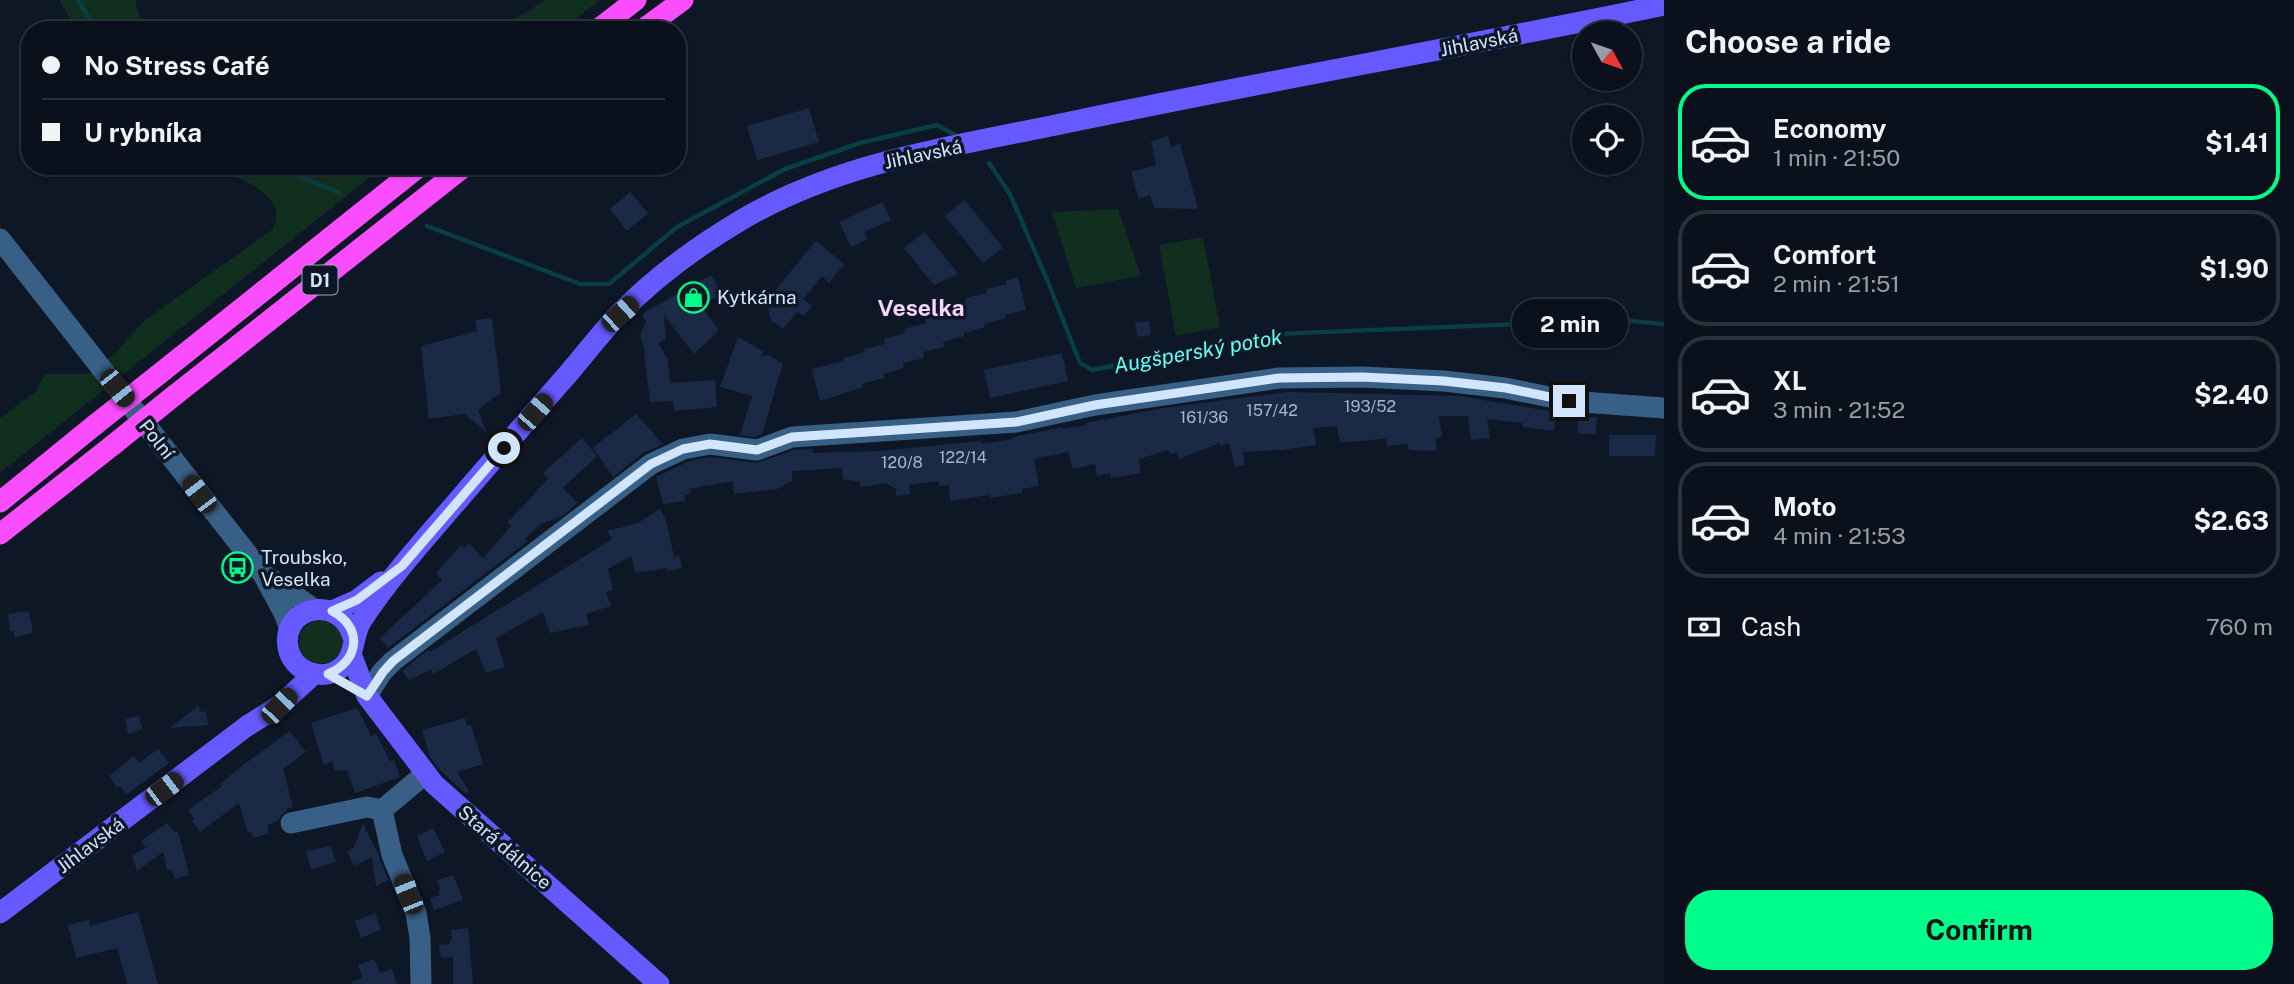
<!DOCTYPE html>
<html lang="en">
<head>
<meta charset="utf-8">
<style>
  :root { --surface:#0a111c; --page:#131a25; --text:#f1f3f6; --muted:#999da3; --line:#2a313b; --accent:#00fd8c }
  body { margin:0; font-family:"Public Sans",sans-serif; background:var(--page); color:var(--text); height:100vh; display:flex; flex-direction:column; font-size:26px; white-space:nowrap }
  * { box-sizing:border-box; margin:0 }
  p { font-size:23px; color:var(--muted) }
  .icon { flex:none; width:38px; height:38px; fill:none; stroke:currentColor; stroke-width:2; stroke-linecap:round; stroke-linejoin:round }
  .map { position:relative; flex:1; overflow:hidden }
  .panel { display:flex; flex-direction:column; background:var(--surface); width:630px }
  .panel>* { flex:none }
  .top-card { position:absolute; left:21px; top:21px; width:665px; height:154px; border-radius:28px; box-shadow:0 2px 5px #0004,0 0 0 2px var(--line); display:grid; align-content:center; height:154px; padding:0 21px; background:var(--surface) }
  .needle { width:46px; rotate:130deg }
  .buttons { position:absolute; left:1572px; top:21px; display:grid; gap:14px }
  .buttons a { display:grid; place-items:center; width:70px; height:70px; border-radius:50%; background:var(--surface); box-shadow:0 2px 5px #0004,0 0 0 2px var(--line); font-size:35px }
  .end { position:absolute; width:32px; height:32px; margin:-16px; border:9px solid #d2e5ff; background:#111; box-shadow:0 0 0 4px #111 }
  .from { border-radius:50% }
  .bubble { position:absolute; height:49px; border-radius:24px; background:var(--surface); box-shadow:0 2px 5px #0004,0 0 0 2px var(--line); font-size:23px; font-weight:700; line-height:49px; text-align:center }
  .car { position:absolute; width:21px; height:42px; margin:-21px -10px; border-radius:9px; box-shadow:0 0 5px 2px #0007; background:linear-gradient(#222 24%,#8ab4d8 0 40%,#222 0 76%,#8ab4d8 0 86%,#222 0) }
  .top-card b { display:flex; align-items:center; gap:24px; height:66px; font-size:26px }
  .top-card b+b { border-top:2px solid var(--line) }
  .top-card i { width:18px; height:18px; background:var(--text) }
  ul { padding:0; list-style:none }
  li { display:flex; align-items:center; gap:21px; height:116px; margin:0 14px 10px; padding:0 7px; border:4px solid var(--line); border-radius:28px }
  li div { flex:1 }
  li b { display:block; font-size:26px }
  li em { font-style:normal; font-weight:700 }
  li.selected { border-color:var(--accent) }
  li>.icon { width:63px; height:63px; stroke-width:1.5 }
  h2 { padding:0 21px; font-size:32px; line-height:84px }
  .pay { display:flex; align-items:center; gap:18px; height:77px; padding:0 21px; font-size:26px }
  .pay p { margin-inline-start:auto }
  .button { display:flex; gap:14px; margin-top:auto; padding:14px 21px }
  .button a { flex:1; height:80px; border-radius:28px; background:var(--accent); color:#111; font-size:28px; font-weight:700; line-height:80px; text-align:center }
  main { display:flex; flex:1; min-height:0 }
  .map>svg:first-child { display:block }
  .green { fill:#112f1e }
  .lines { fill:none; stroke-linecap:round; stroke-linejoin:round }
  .stream { stroke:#093e43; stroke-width:4.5 }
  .building { fill:#1a2946 }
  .minor { stroke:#385f85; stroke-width:21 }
  .major { stroke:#6659ff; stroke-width:21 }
  .highway { stroke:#fa4dff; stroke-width:21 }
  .highway-bridge { stroke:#fa4dff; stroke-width:21 }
  .route { stroke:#d2e5ff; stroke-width:9 }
  .labels { text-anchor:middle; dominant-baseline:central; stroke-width:7; stroke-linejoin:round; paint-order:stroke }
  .number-label { font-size:16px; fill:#a4b6d1 }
  .shield { fill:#0e1725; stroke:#97a7be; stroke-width:2 }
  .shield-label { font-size:18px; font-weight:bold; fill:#d2e5ff }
  .street-label { font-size:19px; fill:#d2e5ff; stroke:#0e1725 }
  .poi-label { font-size:19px; fill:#d2e5ff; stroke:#0e1725; text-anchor:start }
  .water-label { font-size:21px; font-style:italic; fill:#60fff2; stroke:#0e1725 }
  .quarter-label { font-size:23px; font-weight:bold; fill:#f7d4ff; stroke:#0e1725 }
</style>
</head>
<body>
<main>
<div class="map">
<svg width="1664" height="984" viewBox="0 0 1664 984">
  <rect width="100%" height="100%" fill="#0e1725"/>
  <g class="green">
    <polygon points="59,0 135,0 143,30 77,30"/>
    <polygon points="545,0 600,0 561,30 498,30"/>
    <path d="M209,166H384L0,473V418L35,392L45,374H89L115,353L145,320L272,230C292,193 234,177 209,166Z"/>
    <polygon points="1118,209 1141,276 1076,288 1052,212"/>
    <polygon points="1203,237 1220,327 1176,336 1159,245"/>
    <circle cx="321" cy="642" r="22"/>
  </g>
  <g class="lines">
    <g class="stream">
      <polyline points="78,0 96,30"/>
      <polyline points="989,163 1010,194 1048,282 1080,363 1092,370 1275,334 1620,320 1664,324"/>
      <polyline points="274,166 340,193"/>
      <polyline points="427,226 580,284 609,284 677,227 785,169 860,143 937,125 955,135"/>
    </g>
  </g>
  <g class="building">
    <polygon points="809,108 819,142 757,160 747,126"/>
    <polygon points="1168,136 1171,147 1180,144 1198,209 1154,208 1150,195 1139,199 1131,172 1156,165 1151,141"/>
    <polygon points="630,192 648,213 627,231 610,209"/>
    <polygon points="965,200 1003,248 983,263 945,216"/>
    <polygon points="882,202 891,220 864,232 868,239 851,247 839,222"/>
    <polygon points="925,232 958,274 934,285 904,248"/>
    <polygon points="816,241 844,264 829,283 822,276 803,299 812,306 803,316 797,312 783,329 771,320 769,310 763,305"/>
    <polygon points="711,275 722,294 701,306 719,330 694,354 664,315 666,339 658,343 668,360 670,383 715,380 717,407 674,411 673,401 650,402 644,349 640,335 646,322 642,314"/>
    <polygon points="1018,277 1026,310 1005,315 1006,318 984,324 985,327 964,333 964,336 943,342 944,347 923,352 924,358 903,363 904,368 883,374 884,378 862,384 863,387 820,401 812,369 844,361 843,358 865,352 864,349 885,344 884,339 905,333 904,329 926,323 924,317 945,312 944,307 966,302 965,298 987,293 986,289 1007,284 1006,281"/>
    <polygon points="492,318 501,392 478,410 486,432 465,414 429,419 421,346 477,331 475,320"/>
    <polygon points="1149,321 1151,335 1137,337 1135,323"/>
    <polygon points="738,337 764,352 760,357 769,355 783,364 762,434 755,437 740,435 752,396 720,387"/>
    <polygon points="1062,353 1068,381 990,398 984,370"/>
    <polygon points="1288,392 1459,396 1556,412 1554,431 1523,427 1522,423 1487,419 1490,438 1471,440 1468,416 1439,416 1442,437 1435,439 1437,451 1409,450 1408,444 1387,446 1386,438 1364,441 1340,442 1337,426 1313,428 1316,445 1282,450 1243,452 1245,465 1235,467 1229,443 1220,446 1220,443 1179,459 1177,453 1170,454 1168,450 1139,459 1141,473 1111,478 1110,473 1097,476 1095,464 1073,469 1068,452 1034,459 1039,486 1022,489 1022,493 990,498 989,495 950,501 949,485 939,486 939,481 909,485 910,494 896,496 896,489 886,483 861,487 860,482 843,479 842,468 792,471 792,481 777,489 734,494 733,481 689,489 691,493 684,496 686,501 663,504 656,477 687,462 710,457 756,463 795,450 813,449 813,453 880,451 981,441 981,444 1013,439 1013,437 1063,427 1063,429 1087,425 1086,423 1163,408"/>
    <polygon points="636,414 663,444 643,453 613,477 593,448"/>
    <polygon points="1579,416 1597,418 1595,435 1577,433"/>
    <polygon points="1609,435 1656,435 1655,456 1609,456"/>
    <polygon points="582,438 597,456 563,488 578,503 562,516 539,525 525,539 528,541 388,648 380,638 442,580 436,573 461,545 464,548 469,543 483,558 511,526 507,523 548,479 543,473"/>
    <polygon points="660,509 666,520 674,557 679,555 682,568 667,571 667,568 635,573 631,556 608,569 613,590 606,592 611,606 586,614 589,625 550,633 543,612 496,638 505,667 486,673 476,649 433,674 431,669 409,680 402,671 428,650 430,652 612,539 607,531 638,523"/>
    <polygon points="29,611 33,633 14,637 14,631 10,631 8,614"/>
    <polygon points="199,705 200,712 206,711 208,725 170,728"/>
    <polygon points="357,708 371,736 376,733 390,761 394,760 400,777 355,793 347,770 334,771 332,761 324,765 311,723"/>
    <polygon points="139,716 142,729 128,734 125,719"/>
    <polygon points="465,718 467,726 471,725 483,764 457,772 469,791 466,794 439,769 430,757 422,730"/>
    <polygon points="290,731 306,752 283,769 293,807 286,809 287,811 282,814 278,821 267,825 269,833 253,838 250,831 248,832 239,803 200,832 192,821 194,819 188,810 222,786 220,784 235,771"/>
    <polygon points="158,749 169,763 126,795 120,786 117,788 109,776 134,756 139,763"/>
    <polygon points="167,823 175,833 178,831 189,875 175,879 172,870 167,870 163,852 137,871 132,855 146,848 141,841"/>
    <polygon points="363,824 378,854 388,880 376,886 372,857 354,866 347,851 354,847"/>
    <polygon points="433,828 445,852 427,861 417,836"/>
    <polygon points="331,846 336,862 311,869 306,851"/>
    <polygon points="453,875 463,900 434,910 430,898 440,895 438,891 441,890 437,880"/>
    <polygon points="138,912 158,984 127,984 117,948 76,958 68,925 89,920 90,926"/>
    <polygon points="375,913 381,930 361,938 355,921"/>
    <polygon points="468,928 473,984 453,984 453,957 441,958 439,945 450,944 449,941 452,940 451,930"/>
    <polygon points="374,959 380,973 392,969 397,984 353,984 352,982 363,978 358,965"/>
  </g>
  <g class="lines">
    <g class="minor">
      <polyline points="0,239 263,574 284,613 290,629"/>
      <polyline points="268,577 314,609"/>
      <polyline points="367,696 382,672 393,661 651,464 683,449 710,444 757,450 792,437 1016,422 1095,405 1279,378 1362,377 1444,381 1505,388 1569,401 1664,408"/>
      <polyline points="382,810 392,855 416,913 420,938 421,984"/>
      <polyline points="382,810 425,774"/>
      <polyline points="291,823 367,807 382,810"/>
    </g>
    <g class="major">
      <polyline points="332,611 357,600 381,582"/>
      <path d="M353,637C341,593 281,606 288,647C292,672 323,683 342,667C356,655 352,635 362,620C389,579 422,542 454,505C492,461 530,417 568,374C585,354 601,333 619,314C655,277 699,245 743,219C844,160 962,145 1075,121C1271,80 1468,46 1664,5"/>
      <polyline points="351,654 367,696 434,784 659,984"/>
      <polyline points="0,913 247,726 279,706 314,674"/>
    </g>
    <g class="highway">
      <polyline points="597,30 636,0"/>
      <polyline points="642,30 683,0"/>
      <polyline points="158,375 420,166"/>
      <polyline points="175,395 465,166"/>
      <polyline points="0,502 96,424"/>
      <polyline points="0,534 113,445"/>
    </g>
    <g class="highway-bridge">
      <polyline points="96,424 158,375"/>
      <polyline points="113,445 175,395"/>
    </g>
  </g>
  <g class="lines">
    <path class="route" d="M504,448L402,566L357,600L332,611C363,627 360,661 328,674L367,696L383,672L393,661L651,464L683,449L710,444L757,450L792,437L1016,422L1095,405L1279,378L1362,377L1444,381L1506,388L1569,401"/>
  </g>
  <defs>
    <symbol id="shop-ring" viewBox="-11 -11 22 22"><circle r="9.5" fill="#0e1725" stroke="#00fd8c" stroke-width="1.5"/><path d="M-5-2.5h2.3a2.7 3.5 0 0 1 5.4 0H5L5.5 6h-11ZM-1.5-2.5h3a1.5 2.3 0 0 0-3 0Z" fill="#00fd8c"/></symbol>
    <symbol id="bus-ring" viewBox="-11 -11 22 22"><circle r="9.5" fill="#0e1725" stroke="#00fd8c" stroke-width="1.5"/><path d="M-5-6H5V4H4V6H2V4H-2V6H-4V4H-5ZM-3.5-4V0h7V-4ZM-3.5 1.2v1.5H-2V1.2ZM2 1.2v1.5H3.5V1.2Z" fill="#00fd8c"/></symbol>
  </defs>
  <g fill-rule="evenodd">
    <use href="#shop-ring" x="676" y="280" width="35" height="35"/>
    <use href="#bus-ring" x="220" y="550" width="35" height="35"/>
  </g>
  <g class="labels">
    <g class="number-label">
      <text x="1370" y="406">193/52</text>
      <text x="1272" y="410">157/42</text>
      <text x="1204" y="417">161/36</text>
      <text x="963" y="457">122/14</text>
      <text x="902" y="462">120/8</text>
    </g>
    <rect class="shield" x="302.5" y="265.5" width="35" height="29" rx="5"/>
    <g class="shield-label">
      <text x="320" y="280">D1</text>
    </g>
    <g class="street-label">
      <text transform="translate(1479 42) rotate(-11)">Jihlavská</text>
      <text transform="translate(923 154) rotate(-12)">Jihlavská</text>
      <text transform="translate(157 439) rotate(52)">Polní</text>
      <text transform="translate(90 845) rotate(-37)">Jihlavská</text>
      <text transform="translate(505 847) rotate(41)">Stará dálnice</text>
    </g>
    <g class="poi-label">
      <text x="717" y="297">Kytkárna</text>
      <text x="261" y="557">Troubsko,<tspan x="261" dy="22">Veselka</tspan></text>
    </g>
    <g class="water-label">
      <text transform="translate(1198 351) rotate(-10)">Augšperský potok</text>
    </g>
    <g class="quarter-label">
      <text x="921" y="307">Veselka</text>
    </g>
  </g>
</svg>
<div class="buttons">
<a><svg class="needle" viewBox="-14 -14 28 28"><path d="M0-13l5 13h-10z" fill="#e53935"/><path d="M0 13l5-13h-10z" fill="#999da3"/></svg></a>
<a><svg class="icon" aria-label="locate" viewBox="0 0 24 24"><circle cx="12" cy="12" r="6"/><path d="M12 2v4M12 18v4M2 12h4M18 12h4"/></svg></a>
</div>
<i class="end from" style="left:504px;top:448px"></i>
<i class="end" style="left:1569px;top:401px"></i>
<div class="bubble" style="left:1512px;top:299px;width:116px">2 min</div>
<i class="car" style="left:620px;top:314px;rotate:48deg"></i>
<i class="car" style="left:117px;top:388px;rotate:142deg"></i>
<i class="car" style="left:535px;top:412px;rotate:41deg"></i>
<i class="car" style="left:199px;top:494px;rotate:323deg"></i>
<i class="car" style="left:279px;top:706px;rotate:44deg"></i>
<i class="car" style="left:164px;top:789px;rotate:53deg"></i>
<i class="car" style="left:408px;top:894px;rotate:338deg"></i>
<div class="top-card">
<b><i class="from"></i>No Stress Café</b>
<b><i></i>U rybníka</b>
</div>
</div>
<section class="panel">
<h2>Choose a ride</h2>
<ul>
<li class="selected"><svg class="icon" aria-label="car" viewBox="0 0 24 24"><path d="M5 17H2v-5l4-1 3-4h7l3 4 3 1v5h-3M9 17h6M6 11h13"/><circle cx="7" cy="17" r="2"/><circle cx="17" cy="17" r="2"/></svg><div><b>Economy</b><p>1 min · 21:50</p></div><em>$1.41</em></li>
<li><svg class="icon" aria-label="car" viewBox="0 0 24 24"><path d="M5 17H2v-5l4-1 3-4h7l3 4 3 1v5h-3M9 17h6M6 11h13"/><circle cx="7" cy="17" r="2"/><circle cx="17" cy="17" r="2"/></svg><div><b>Comfort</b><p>2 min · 21:51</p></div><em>$1.90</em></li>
<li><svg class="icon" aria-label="car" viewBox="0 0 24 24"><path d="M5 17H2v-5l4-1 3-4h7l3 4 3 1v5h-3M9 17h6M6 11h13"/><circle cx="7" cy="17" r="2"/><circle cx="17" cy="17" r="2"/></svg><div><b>XL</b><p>3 min · 21:52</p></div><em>$2.40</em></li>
<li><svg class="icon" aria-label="car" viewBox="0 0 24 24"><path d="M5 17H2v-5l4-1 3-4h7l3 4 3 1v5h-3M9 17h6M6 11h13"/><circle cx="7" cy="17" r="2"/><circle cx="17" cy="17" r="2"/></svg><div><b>Moto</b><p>4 min · 21:53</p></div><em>$2.63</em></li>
</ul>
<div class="pay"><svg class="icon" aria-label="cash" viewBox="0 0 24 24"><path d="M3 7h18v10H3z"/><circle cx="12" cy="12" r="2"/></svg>Cash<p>760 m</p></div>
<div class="button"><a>Confirm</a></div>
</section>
</main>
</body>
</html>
